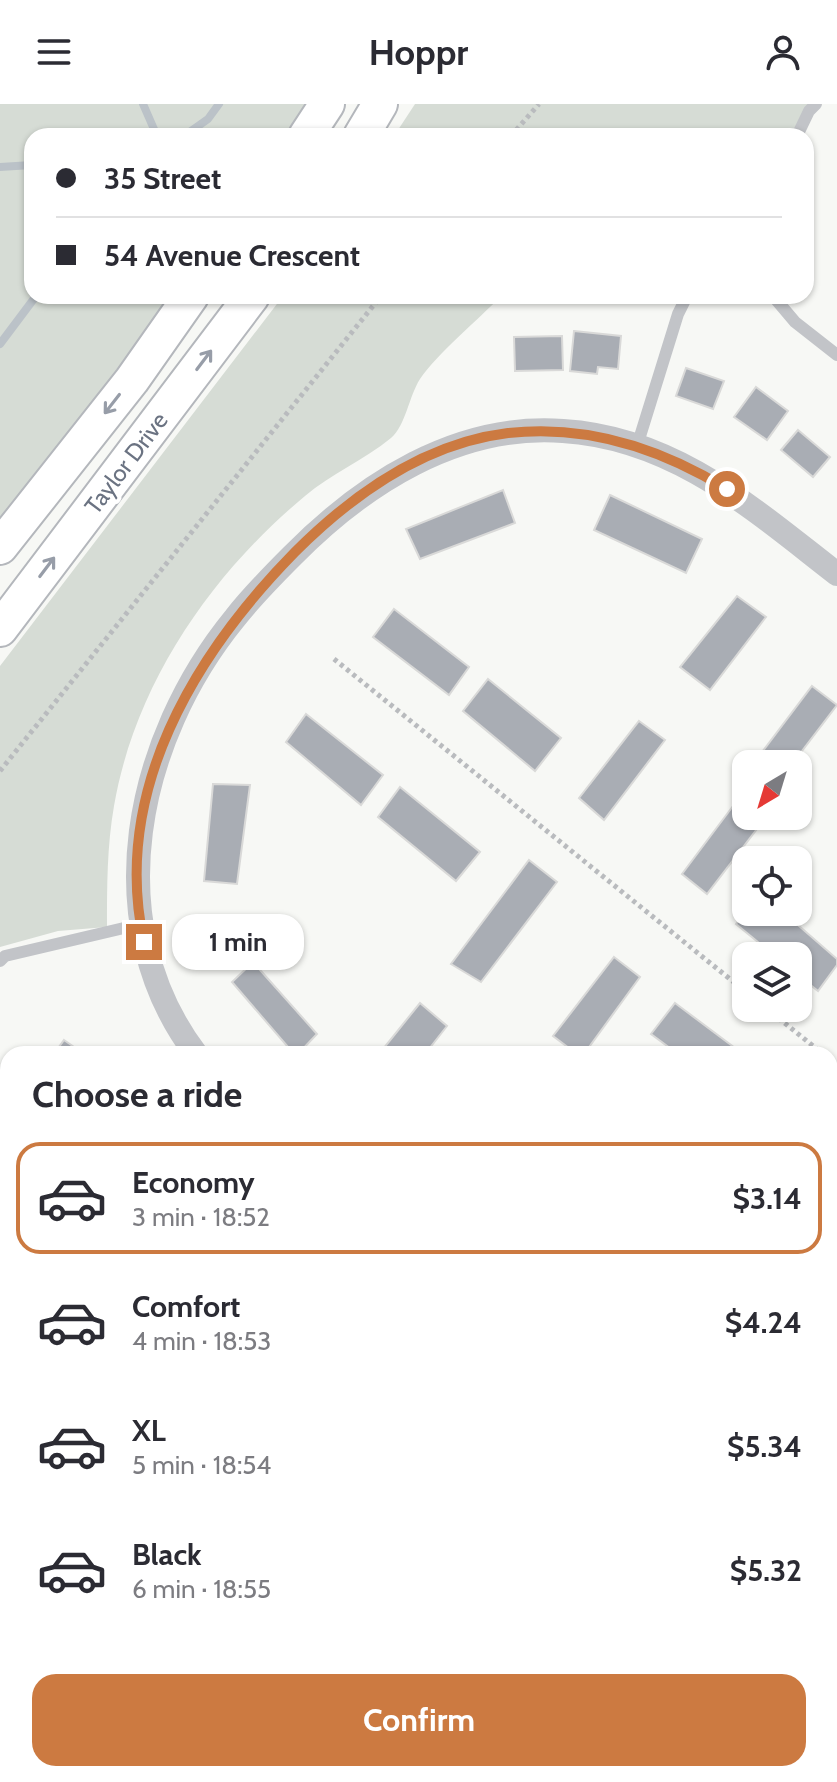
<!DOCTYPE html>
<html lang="en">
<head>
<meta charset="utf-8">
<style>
  :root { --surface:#fff; --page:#f7f7f7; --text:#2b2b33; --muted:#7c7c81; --line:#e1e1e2; --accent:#cc7a41 }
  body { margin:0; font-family:Cabin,sans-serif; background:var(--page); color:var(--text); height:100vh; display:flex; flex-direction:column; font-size:30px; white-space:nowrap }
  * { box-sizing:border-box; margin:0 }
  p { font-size:26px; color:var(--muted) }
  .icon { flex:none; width:44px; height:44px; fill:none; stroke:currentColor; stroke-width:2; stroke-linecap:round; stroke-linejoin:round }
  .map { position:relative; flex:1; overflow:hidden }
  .sheet { position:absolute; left:0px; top:942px; width:838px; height:736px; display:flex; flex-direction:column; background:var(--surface); border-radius:24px 24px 0 0; box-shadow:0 2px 6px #0004 }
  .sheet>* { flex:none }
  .top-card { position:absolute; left:24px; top:24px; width:790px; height:176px; border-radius:24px; box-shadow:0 2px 6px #0004; display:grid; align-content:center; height:176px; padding:0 32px; background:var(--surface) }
  .needle { width:52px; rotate:218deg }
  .fabs { position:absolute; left:732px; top:646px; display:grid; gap:16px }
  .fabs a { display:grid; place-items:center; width:80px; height:80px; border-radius:16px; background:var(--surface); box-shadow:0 2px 6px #0004; font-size:40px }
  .end { position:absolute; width:36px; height:36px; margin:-18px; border:10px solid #cc7a41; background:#fff; box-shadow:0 0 0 4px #fff }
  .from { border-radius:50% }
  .bubble { position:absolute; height:56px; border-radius:24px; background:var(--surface); box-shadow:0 2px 6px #0004; font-size:26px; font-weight:700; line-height:56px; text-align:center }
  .top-card b { display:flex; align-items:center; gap:28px; height:76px; font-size:30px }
  .top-card b+b { border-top:2px solid var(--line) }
  .top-card i { width:20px; height:20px; background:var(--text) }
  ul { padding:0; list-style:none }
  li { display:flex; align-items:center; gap:24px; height:112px; margin:0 16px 12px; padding:0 16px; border:4px solid transparent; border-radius:24px }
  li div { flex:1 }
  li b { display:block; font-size:30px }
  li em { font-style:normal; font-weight:700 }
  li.on { border-color:var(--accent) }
  li>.icon { width:72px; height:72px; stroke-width:1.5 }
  h2 { padding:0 32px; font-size:36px; line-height:96px }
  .cta { display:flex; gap:16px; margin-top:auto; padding:16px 32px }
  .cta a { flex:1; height:92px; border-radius:24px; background:var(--accent); color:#fff; font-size:32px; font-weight:700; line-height:92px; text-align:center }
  header { display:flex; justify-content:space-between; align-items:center; height:104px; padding:0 32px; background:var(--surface); font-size:36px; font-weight:700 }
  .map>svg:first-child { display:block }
  .green { fill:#d6dcd5 }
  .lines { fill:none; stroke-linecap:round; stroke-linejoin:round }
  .stream { stroke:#bbc2c8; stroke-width:8 }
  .building { fill:#a9adb4; stroke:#d9d9d8; stroke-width:2 }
  .secondary-casing { stroke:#b4b7bc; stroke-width:38 }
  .path { stroke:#b9bbbe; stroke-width:5; stroke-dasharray:4 4; stroke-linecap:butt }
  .service { stroke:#c2c4c8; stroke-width:12 }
  .minor { stroke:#c2c4c8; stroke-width:24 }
  .tertiary { stroke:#c2c4c8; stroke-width:30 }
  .secondary { stroke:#fff; stroke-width:34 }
  .oneway { stroke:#979da8 }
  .route { stroke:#cc7a41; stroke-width:10 }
  .labels { text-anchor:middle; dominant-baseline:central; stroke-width:8; stroke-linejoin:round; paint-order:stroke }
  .street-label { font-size:24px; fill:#6b7382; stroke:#fff }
</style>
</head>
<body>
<header><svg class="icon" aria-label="menu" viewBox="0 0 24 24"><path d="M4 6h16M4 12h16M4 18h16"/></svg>Hoppr<svg class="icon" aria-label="person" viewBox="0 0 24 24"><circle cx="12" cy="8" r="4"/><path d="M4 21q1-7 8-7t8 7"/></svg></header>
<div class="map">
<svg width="837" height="1678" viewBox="0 0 837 1678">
  <rect width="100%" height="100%" fill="#f7f8f5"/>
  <g class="green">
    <polygon points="0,0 308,0 288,32 32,32 32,192 174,192 0,421"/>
    <polygon points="415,0 811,0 793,32 394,32"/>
    <path d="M283,192H501C479,215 437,250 420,275C409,292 406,321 391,334C364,356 331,370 305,392C211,470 135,580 114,702C107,742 107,782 107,823L58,827L0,843V562Z"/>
  </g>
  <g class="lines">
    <g class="stream">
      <polyline points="143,0 157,32"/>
      <polyline points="184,32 208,15 219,0"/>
      <polyline points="0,63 32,61"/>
      <polyline points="0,240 36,192"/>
    </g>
  </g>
  <g class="building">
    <polygon points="574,227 621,232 618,265 598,263 597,270 570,267"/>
    <polygon points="562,232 563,266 515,267 514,233"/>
    <polygon points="686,264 724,277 713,305 676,292"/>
    <polygon points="756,283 788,307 767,336 734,313"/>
    <polygon points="798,326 830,353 813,373 781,346"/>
    <polygon points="503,386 515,419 420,455 406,425"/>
    <polygon points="610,391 702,435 686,469 594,426"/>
    <polygon points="737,492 766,513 710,586 680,563"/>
    <polygon points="394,505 469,563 449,591 373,533"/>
    <polygon points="488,575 561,634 535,667 463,607"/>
    <polygon points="812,582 837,601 792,660 753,660"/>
    <polygon points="306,610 383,671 361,701 286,638"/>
    <polygon points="639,617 665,636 604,716 579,694"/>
    <polygon points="213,680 250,681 237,780 204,777"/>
    <polygon points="400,683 480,748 456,777 378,713"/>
    <polygon points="745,686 746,712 767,712 707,790 682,770"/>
    <polygon points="529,756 557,778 481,878 451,860"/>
    <polygon points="746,807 783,808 837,855 837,861 818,887 798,871 798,852 775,852 736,820"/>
    <polygon points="614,853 640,873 584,950 577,950 553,932"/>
    <polygon points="253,858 317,930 298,950 294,950 232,878"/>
    <polygon points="420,899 447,922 425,950 379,950"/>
    <polygon points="675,899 743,950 678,950 651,930"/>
    <polygon points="64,936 84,950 54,950"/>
    <polygon points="830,1018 837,1024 835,1074 830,1070"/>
    <polygon points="830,1176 837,1182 837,1212 830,1221"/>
    <polygon points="8,1398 8,1442 3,1448 0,1445 0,1408"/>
    <polygon points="8,1511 8,1544 0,1538 0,1521"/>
    <polygon points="0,1578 8,1584 8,1599 0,1611"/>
    <polygon points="18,1670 30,1670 40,1678 12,1678"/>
    <polygon points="309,1670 351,1670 345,1678 317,1678"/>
    <polygon points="631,1670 657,1670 668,1678 626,1678"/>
  </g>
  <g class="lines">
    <defs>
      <g id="secondary">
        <polyline points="306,32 327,0"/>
        <polyline points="361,32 380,0"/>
        <polyline points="0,443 132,276 191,192"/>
        <polyline points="0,525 252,192"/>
      </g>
    </defs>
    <use href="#secondary" class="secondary-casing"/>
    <g class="path">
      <polyline points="511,32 539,0"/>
      <polyline points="334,555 746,888"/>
      <polyline points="0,667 381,192"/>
      <polyline points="766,904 823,950"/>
      <polyline points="830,956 837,961"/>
    </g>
    <g class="service">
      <polyline points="797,32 809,7 816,0"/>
      <polyline points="773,192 795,218 837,251"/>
      <polyline points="637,342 678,210 687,192"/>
      <polyline points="0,857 5,852 141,820"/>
      <polyline points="0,1054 8,1060"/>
      <polyline points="0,1564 8,1571"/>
      <polyline points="137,1670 147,1678"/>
      <polyline points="782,1670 792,1678"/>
    </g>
    <g class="minor">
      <path d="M196,950C96,818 136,635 235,514C252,492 272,472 292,452C363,380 457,319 563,327C675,334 753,405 837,470"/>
      <polyline points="0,1320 8,1310"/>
      <polyline points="830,1462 837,1468"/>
      <polyline points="461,1670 471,1678"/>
    </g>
    <g class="tertiary">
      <polyline points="830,1330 837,1321"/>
      <polyline points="561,1678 567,1670"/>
    </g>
    <use href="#secondary" class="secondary"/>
  </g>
  <defs><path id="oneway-shaft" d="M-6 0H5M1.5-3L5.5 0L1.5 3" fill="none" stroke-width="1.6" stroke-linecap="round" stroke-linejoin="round" transform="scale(2)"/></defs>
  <g class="oneway">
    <use href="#oneway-shaft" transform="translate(204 256) rotate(-53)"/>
    <use href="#oneway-shaft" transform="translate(112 300) rotate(128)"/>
    <use href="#oneway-shaft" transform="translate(47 463) rotate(-53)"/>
  </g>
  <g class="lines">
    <path class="route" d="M144,838C111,688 194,551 295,448C353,390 425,339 508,329C587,320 660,344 727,385"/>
  </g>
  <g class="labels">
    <g class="street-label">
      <text transform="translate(126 359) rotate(-53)">Taylor Drive</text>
    </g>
  </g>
</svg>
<div class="fabs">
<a><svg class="needle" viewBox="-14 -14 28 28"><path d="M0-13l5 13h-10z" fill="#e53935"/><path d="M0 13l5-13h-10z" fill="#7c7c81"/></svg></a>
<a><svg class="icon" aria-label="locate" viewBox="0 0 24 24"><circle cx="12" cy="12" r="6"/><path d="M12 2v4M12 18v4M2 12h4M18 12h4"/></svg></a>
<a><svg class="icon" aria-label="layers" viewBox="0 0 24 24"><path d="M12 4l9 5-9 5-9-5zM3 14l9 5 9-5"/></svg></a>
</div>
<i class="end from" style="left:727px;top:385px"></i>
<i class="end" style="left:144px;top:838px"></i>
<div class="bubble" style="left:172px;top:810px;width:132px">1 min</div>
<div class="top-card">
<b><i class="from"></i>35 Street</b>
<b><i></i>54 Avenue Crescent</b>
</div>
<section class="sheet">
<h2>Choose a ride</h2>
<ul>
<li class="on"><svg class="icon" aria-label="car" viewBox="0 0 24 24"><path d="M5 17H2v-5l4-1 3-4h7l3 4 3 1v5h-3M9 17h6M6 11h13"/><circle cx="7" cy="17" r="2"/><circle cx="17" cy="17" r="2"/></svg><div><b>Economy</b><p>3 min · 18:52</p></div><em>$3.14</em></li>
<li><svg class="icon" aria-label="car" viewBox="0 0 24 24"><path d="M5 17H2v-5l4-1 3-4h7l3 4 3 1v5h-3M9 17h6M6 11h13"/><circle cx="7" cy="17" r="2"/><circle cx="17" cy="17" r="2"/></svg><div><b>Comfort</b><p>4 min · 18:53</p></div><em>$4.24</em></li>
<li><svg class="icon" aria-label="car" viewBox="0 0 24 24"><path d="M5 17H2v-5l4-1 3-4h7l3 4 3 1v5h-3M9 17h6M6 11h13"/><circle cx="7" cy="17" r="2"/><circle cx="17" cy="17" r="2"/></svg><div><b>XL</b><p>5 min · 18:54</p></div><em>$5.34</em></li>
<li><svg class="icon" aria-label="car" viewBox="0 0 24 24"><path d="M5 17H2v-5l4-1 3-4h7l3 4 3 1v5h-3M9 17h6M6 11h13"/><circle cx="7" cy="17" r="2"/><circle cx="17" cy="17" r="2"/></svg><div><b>Black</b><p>6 min · 18:55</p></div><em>$5.32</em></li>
</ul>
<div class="cta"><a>Confirm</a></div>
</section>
</div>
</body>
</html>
